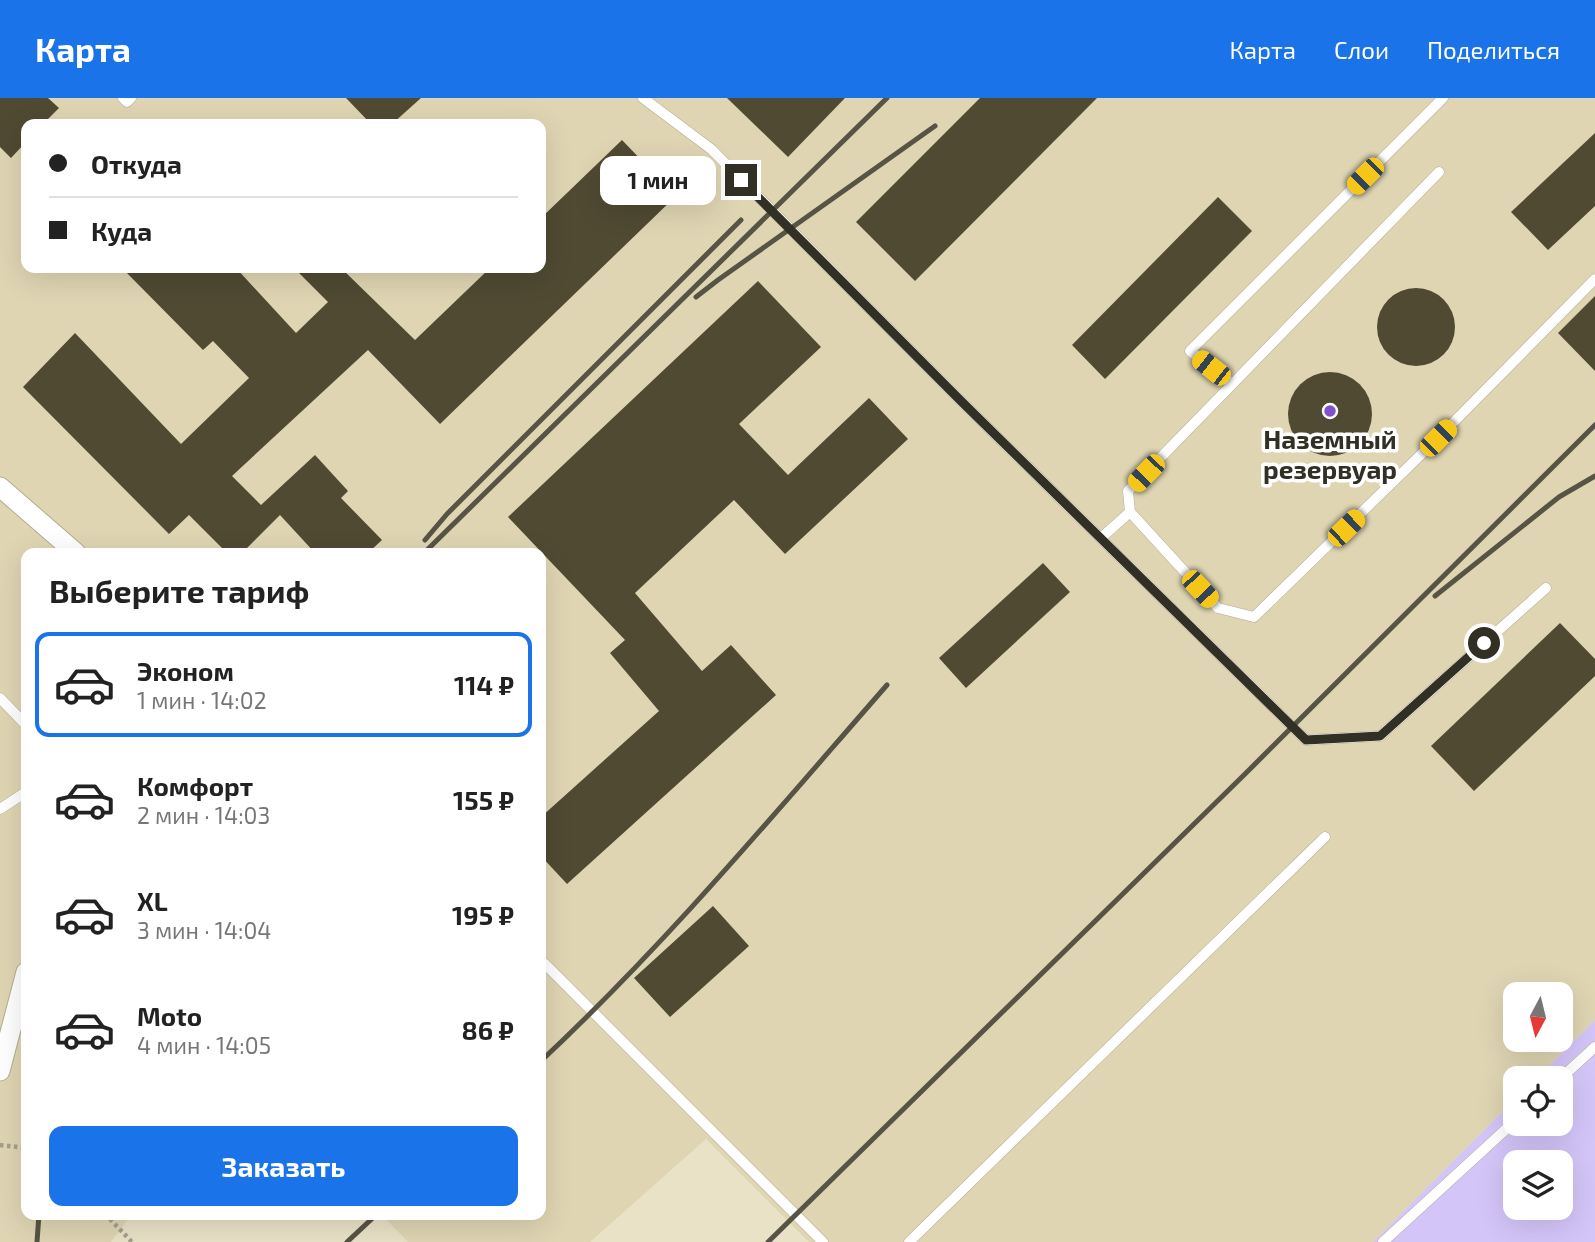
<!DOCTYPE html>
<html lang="ru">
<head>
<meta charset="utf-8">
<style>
  :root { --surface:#fff; --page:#f6f6f6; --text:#222; --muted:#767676; --line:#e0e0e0; --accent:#1a73e8 }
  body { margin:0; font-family:"Exo 2",sans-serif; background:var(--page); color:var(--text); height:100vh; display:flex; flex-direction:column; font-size:26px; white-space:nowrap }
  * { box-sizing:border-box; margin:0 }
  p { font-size:23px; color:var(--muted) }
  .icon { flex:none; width:38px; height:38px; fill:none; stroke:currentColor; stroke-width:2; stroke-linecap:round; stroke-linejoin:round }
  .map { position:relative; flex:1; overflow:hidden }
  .panel { position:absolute; left:21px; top:450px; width:525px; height:672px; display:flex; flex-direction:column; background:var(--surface); border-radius:14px; box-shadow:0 7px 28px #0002 }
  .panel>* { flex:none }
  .top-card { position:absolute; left:21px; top:21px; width:525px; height:154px; border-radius:14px; box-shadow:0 7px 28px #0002; display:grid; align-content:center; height:154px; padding:0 28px; background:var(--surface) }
  .needle { width:46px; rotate:187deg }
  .controls { position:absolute; left:1503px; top:884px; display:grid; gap:14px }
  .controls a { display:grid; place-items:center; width:70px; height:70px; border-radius:14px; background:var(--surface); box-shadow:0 7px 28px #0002; font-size:35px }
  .end { position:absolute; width:32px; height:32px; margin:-16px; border:9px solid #322f24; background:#fff; box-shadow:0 0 0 4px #fff }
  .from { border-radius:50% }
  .bubble { position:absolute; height:49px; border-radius:14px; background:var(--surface); box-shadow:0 7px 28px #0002; font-size:23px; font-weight:700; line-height:49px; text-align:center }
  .car { position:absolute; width:21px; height:42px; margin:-21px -10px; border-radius:9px; box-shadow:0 0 5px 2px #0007; background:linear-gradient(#f5c518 24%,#345 0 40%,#f5c518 0 76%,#345 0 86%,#f5c518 0) }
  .top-card b { display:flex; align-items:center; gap:24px; height:66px; font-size:26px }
  .top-card b+b { border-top:2px solid var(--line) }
  .top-card i { width:18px; height:18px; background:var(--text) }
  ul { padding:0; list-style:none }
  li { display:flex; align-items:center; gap:21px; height:105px; margin:0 14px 10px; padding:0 14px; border:4px solid transparent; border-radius:14px }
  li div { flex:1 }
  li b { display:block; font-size:26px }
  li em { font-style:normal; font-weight:700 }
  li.current { border-color:var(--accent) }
  li>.icon { width:63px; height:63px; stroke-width:1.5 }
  h2 { padding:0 28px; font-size:32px; line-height:84px }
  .button { display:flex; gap:14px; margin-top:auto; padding:14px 28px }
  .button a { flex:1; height:80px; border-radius:14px; background:var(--accent); color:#fff; font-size:28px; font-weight:700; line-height:80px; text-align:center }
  header { display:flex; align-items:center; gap:42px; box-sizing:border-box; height:98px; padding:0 35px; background:var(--accent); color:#fff }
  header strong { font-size:33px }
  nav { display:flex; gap:38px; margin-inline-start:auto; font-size:24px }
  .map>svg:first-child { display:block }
  .built { fill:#dfd5b3; fill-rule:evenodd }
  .green { fill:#d4c5f8; fill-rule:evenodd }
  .building { fill:#504a33 }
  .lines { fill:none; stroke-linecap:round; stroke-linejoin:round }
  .service-casing { stroke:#b4ac92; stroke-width:11 }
  .minor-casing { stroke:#b4ac92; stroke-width:21 }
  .path { stroke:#a59f8a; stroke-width:4.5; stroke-dasharray:3.5 3.5; stroke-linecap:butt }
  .service { stroke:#fff; stroke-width:10 }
  .minor { stroke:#fff; stroke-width:19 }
  .rail { stroke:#575445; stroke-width:5 }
  .route { stroke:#322f24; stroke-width:9 }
  .poi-dot { fill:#8051ca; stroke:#fff; stroke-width:2.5 }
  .labels { text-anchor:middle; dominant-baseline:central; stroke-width:7; stroke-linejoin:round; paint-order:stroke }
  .poi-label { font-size:26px; font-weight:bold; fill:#322f24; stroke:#fff }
</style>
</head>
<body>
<header>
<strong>Карта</strong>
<nav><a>Карта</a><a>Слои</a><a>Поделиться</a></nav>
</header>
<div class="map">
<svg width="1595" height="1144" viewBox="0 0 1595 1144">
  <rect width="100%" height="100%" fill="#e9e2c7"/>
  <path class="built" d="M0,0H1595V922L1537,980H1516L1515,1001L1373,1144H809L706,1041L590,1144H408L382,1117L541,1116V455H26V1116L131,1117L111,1144H0ZM26,26H541V170H26ZM1516,896H1561V942H1516Z"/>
  <path class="green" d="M1595,922V1144H1373L1515,1001L1516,1026H1561V980H1537ZM1516,1064H1561V1110H1516Z"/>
  <g class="building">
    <polygon points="0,0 48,0 59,10 43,26 26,26 26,44 11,60 0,49"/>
    <polygon points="346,0 421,0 392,26 371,26"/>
    <polygon points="727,0 845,0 788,59"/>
    <polygon points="980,0 1097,0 915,183 856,124"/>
    <polygon points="1595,35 1595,108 1548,152 1511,114"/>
    <polygon points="622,42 676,98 440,326 368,252 232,378 261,407 315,357 348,393 341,400 382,442 368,455 315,455 280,417 242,455 227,455 189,417 169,436 23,289 75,235 181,346 249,280 213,243 203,252 122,170 236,170 296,235 328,204 294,170 341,170 415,242 490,170 541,170 541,120"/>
    <polygon points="1218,99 1252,133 1105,281 1072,247"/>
    <polygon points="758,183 821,249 739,326 788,377 869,300 908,341 785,456 734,402 635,495 702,573 731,547 776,597 567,786 541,758 541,719 659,613 610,555 625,542 508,419"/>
    <circle cx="1416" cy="229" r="39"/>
    <polygon points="1595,198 1595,273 1558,235"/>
    <circle cx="1330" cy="316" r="42"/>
    <polygon points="1043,465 1070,494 966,590 939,560"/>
    <polygon points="1560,525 1595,561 1595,578 1474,693 1431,648"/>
    <polygon points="713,808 749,848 670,919 634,880"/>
  </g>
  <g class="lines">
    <defs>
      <g id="service">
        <polyline points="123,0 127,4 131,0"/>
        <polyline points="643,0 711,51 962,304 1306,642 1380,638 1546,490"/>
        <polyline points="1439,74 1128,393 1130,414 1218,510 1254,519 1438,340 1595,181"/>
        <polyline points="1232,286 1190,253 1443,0"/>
        <polyline points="1101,440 1130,414"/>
        <polyline points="0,600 26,627"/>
        <polyline points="0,711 26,694"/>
        <polyline points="541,862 823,1144"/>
        <polyline points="1561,980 1595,949"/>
        <polyline points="909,1144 1325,739"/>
        <polyline points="1383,1144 1516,1022"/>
      </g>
      <g id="minor">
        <polyline points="0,389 76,455"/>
        <polyline points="0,973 26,874"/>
      </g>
    </defs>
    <use href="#service" class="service-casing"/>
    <use href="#minor" class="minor-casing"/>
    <g class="path">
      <polyline points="0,1047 26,1050"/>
      <polyline points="105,1116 132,1144"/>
    </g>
    <use href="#service" class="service"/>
    <use href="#minor" class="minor"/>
    <g class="rail">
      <polyline points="696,199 718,182 935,28"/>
      <polyline points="425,442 447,416 741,122"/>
      <polyline points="424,455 887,0"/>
      <polyline points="1435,498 1559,399 1595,378"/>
      <path d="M541,963C665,847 775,715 887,587"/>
      <polyline points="37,1144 39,1116"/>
      <polyline points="347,1144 377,1116"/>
      <polyline points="768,1144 1245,676 1595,327"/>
    </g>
  </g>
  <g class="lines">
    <polyline class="route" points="741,82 962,304 1306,642 1380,638 1484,545"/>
  </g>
  <circle class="poi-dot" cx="1330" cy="313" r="7"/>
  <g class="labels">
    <g class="poi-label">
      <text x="1330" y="340">Наземный<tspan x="1330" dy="30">резервуар</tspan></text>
    </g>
  </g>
</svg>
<div class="controls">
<a><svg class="needle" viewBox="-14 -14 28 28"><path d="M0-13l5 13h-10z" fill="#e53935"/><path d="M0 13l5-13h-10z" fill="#767676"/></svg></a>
<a><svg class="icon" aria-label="locate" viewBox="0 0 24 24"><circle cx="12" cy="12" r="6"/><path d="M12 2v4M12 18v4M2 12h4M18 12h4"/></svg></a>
<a><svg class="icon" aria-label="layers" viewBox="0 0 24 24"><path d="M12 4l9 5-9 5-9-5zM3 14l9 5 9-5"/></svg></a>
</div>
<i class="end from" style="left:1484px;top:545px"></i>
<i class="end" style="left:741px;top:82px"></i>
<div class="bubble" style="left:600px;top:58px;width:116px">1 мин</div>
<i class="car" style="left:1365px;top:78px;rotate:225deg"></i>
<i class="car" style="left:1211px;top:270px;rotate:308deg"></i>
<i class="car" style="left:1438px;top:340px;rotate:45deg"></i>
<i class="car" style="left:1146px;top:375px;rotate:224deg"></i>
<i class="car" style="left:1346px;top:430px;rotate:46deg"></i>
<i class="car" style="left:1200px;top:491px;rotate:137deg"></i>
<div class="top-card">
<b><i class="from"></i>Откуда</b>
<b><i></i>Куда</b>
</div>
<section class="panel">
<h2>Выберите тариф</h2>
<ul>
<li class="current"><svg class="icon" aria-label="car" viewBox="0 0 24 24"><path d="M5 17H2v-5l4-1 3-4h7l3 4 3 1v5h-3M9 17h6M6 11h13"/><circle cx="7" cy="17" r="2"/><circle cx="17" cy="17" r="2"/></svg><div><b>Эконом</b><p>1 мин · 14:02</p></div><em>114 ₽</em></li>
<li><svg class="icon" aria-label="car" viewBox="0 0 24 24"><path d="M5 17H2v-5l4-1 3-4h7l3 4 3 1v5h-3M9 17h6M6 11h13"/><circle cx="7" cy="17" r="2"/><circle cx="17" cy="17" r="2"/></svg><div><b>Комфорт</b><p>2 мин · 14:03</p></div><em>155 ₽</em></li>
<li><svg class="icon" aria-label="car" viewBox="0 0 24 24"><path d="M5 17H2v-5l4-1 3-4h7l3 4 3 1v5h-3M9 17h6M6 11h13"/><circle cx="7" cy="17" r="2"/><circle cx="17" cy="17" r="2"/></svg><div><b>XL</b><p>3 мин · 14:04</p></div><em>195 ₽</em></li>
<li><svg class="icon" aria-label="car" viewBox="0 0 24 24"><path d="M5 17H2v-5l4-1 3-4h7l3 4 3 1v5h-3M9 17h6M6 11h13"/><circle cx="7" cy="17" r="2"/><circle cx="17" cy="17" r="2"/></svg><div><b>Moto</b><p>4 мин · 14:05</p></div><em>86 ₽</em></li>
</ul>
<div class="button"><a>Заказать</a></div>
</section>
</div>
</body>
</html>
